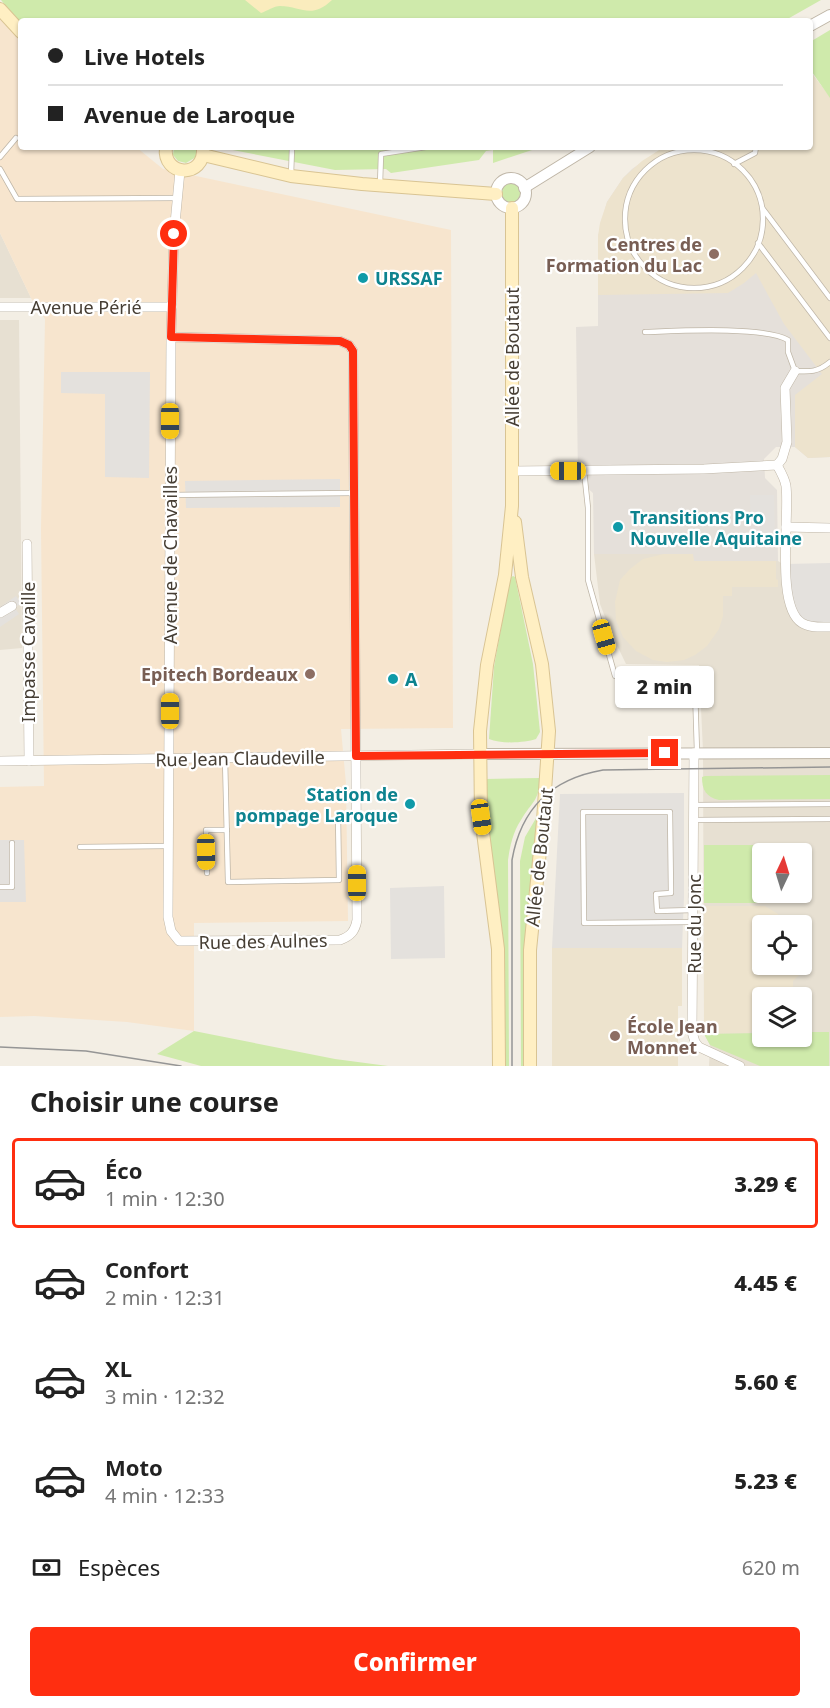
<!DOCTYPE html>
<html lang="fr">
<head>
<meta charset="utf-8">
<style>
  :root { --surface:#fff; --page:#f2f2f2; --text:#222; --muted:#767676; --line:#e0e0e0; --accent:#ff2e10 }
  body { margin:0; font-family:"Noto Sans",sans-serif; background:var(--page); color:var(--text); height:100vh; display:flex; flex-direction:column; font-size:22px; white-space:nowrap }
  * { box-sizing:border-box; margin:0 }
  p { font-size:20px; color:var(--muted) }
  .icon { flex:none; width:33px; height:33px; fill:none; stroke:currentColor; stroke-width:2; stroke-linecap:round; stroke-linejoin:round }
  .map { position:relative; height:1066px; overflow:hidden }
  .drawer { display:flex; flex-direction:column; background:var(--surface); flex:1 }
  .drawer>* { flex:none }
  .hud { position:absolute; left:18px; top:18px; width:795px; height:132px; border-radius:6px; box-shadow:0 2px 4px #0004; display:grid; align-content:center; height:132px; padding:0 30px; background:var(--surface) }
  .needle { width:39px; rotate:4deg }
  .buttons { position:absolute; left:752px; top:843px; display:grid; gap:12px }
  .buttons a { display:grid; place-items:center; width:60px; height:60px; border-radius:6px; background:var(--surface); box-shadow:0 2px 4px #0004; font-size:30px }
  .end { position:absolute; width:27px; height:27px; margin:-14px; border:8px solid #ff2e10; background:#fff; box-shadow:0 0 0 3px #fff }
  .from { border-radius:50% }
  .bubble { position:absolute; height:42px; border-radius:6px; background:var(--surface); box-shadow:0 2px 4px #0004; font-size:20px; font-weight:800; line-height:42px; text-align:center }
  .car { position:absolute; width:18px; height:36px; margin:-18px -9px; border-radius:8px; box-shadow:0 0 4px 2px #0007; background:linear-gradient(#f5c518 24%,#345 0 40%,#f5c518 0 76%,#345 0 86%,#f5c518 0) }
  .hud b { display:flex; align-items:center; gap:21px; height:57px; font-size:22px }
  .hud b+b { border-top:2px solid var(--line) }
  .hud i { width:15px; height:15px; background:var(--text) }
  ul { padding:0; list-style:none }
  li { display:flex; align-items:center; gap:18px; height:90px; margin:0 12px 9px; padding:0 18px; border:3px solid transparent; border-radius:6px }
  li div { flex:1 }
  li b { display:block; font-size:22px }
  li em { font-style:normal; font-weight:800 }
  li.on { border-color:var(--accent) }
  li>.icon { width:54px; height:54px; stroke-width:1.5 }
  h2 { padding:0 30px; font-size:27px; line-height:72px }
  .pay { display:flex; align-items:center; gap:15px; height:66px; padding:0 30px; font-size:22px }
  .pay p { margin-inline-start:auto }
  .cta { display:flex; gap:12px; margin-top:auto; padding:12px 30px }
  .cta a { flex:1; height:69px; border-radius:6px; background:var(--accent); color:#fff; font-size:24px; font-weight:800; line-height:69px; text-align:center }
  .map>svg:first-child { display:block }
  .residential { fill:#e7e0d2; fill-rule:evenodd }
  .commercial { fill:#f7e5ce }
  .industrial { fill:#e5e0da }
  .education { fill:#ede3cd }
  .green { fill:#cfeaab }
  .sand { fill:#faecbd }
  .parking { fill:#e4e1dd }
  .lines { fill:none; stroke-linecap:round; stroke-linejoin:round }
  .service-casing { stroke:#bfb6a7; stroke-width:6 }
  .minor-casing { stroke:#bfb6a7; stroke-width:10 }
  .tertiary-casing { stroke:#bfb6a7; stroke-width:12 }
  .secondary-casing { stroke:#d9c493; stroke-width:14 }
  .service { stroke:#fff; stroke-width:4.5 }
  .minor { stroke:#fff; stroke-width:9 }
  .tertiary { stroke:#fff; stroke-width:10 }
  .secondary { stroke:#ffefc3; stroke-width:12 }
  .tram { stroke:#959595; stroke-width:1.5 }
  .route { stroke:#ff2e10; stroke-width:8 }
  .education-dot { fill:#8d6e63; stroke:#fff; stroke-width:2 }
  .culture-dot { fill:#0f9aa8; stroke:#fff; stroke-width:2 }
  .labels { text-anchor:middle; dominant-baseline:central; stroke-width:4.5; stroke-linejoin:round; paint-order:stroke }
  .education-label { font-size:18px; font-weight:bold; fill:#785e54; stroke:#fff; text-anchor:end }
  .culture-label { font-size:18px; font-weight:bold; fill:#0d838f; stroke:#fff; text-anchor:start }
  .street-label { font-size:18px; fill:#463e34; stroke:#fff }
</style>
</head>
<body>
<div class="map">
<svg width="830" height="1066" viewBox="0 0 830 1066">
  <rect width="100%" height="100%" fill="#f3eee4"/>
  <g class="residential">
    <polygon points="0,233 31,298 0,298"/>
    <polygon points="0,320 19,320 22,648 0,650"/>
    <path d="M594,554H693L694,561H778L786,566L830,627V1066H709L710,1045L704,1034L703,751L699,665L626,664L612,635L600,604ZM762,854H801V892H762ZM762,926H801V964H762ZM762,998H801V1036H762Z"/>
  </g>
  <polygon class="commercial" points="0,14 21,38 21,147 136,147 163,169 451,230 453,728 341,729 346,784 348,921 194,923 194,1031 127,1022 34,1016 0,1017 0,787 44,786 41,529 45,319 31,298 0,233"/>
  <polygon class="industrial" points="810,71 830,98 830,457 808,458 795,447 776,447 764,459 765,478 777,490 778,561 693,561 693,554 594,554 593,493 578,480 576,327 598,326 598,236 607,202 623,178 632,169 664,147 810,147"/>
  <g class="education">
    <polygon points="810,71 830,97 830,457 808,458 795,447 795,395 822,374 784,324 756,273 744,283 728,293 598,295 598,236 600,223 607,202 623,178 642,161 664,147 810,147"/>
    <polygon points="664,554 693,554 694,561 776,561 776,579 778,580 778,587 732,587 732,596 723,596 723,616 719,629 707,646 695,655 684,660 667,662 653,660 636,651 623,637 616,620 615,602 620,580 630,569 643,559"/>
    <polygon points="704,906 765,906 778,914 781,925 762,926 762,964 798,965 804,970 793,981 793,991 786,997 762,998 762,1021 750,1033 704,1034"/>
    <polygon points="552,948 682,948 682,1006 678,1006 678,1066 552,1066"/>
  </g>
  <g class="green">
    <polygon points="1,0 821,0 784,21 21,21 21,24"/>
    <polygon points="830,30 830,98 810,69 810,42"/>
    <polygon points="174,147 196,147 196,157 186,163 178,161 173,155"/>
    <polygon points="217,147 541,147 493,163 493,150 486,151 479,160 391,173 386,169 335,170"/>
    <circle cx="511" cy="193" r="10"/>
    <path d="M513,576L515,577L533,664L540,732L536,739C524,743 501,744 489,739L494,667L510,578Z"/>
    <path d="M830,775V799L719,800C706,797 702,790 702,777L705,776Z"/>
    <path d="M540,778C539,802 532,801 521,820C513,832 510,846 508,860L509,1066H505L503,938L487,816L485,779Z"/>
    <polygon points="539,813 525,939 525,1066 521,1066 520,861 525,837"/>
    <polygon points="704,845 780,845 780,853 762,854 762,892 780,893 780,903 704,903"/>
    <polygon points="194,1031 335,1059 388,1066 201,1066 157,1054"/>
    <polygon points="801,1032 829,1032 829,1066 760,1066 710,1045 704,1034 762,1033 762,1036 801,1036"/>
  </g>
  <path class="sand" d="M245,0H332C311,20 301,6 280,6C274,6 267,11 261,13Z"/>
  <g class="parking">
    <polygon points="61,372 150,372 149,478 105,477 105,394 61,393"/>
    <polygon points="340,479 340,507 186,508 185,481"/>
    <polygon points="750,495 774,495 775,547 751,547"/>
    <polygon points="830,563 830,627 797,618 786,564"/>
    <polygon points="16,596 21,603 15,608 19,614 0,627 0,607"/>
    <polygon points="684,793 684,897 682,948 552,948 560,794"/>
    <polygon points="0,840 24,840 26,902 0,902"/>
    <polygon points="444,886 445,958 391,959 390,888"/>
  </g>
  <g class="lines">
    <defs>
      <g id="service">
        <circle cx="694" cy="219" r="69"/>
        <polyline points="0,157 16,138"/>
        <polyline points="734,164 755,153 756,147"/>
        <polyline points="0,169 17,199 176,198"/>
        <polyline points="291,176 292,147"/>
        <polyline points="380,185 381,154 426,147"/>
        <polyline points="763,209 830,298"/>
        <polyline points="758,243 830,338"/>
        <path d="M645,332C675,331 765,326 788,340V352L795,371C810,372 818,372 830,362"/>
        <polyline points="584,471 588,508 588,580 615,676 683,682 695,689 697,752"/>
        <polyline points="170,495 353,493"/>
        <polyline points="225,758 228,882 339,880 338,815 356,815"/>
        <polyline points="695,805 830,804"/>
        <polyline points="695,820 830,819"/>
        <polyline points="80,847 167,846"/>
        <polyline points="207,873 206,830 227,830"/>
        <polyline points="0,887 12,887 12,843"/>
        <polyline points="692,922 584,923 583,812 670,812 671,893 656,894 657,911 694,910"/>
      </g>
      <g id="minor">
        <polyline points="0,307 172,307"/>
        <path d="M171,337L340,341L349,345L353,351L357,920C355,931 351,936 340,940L179,941L171,931L168,917L171,337L174,234L180,171"/>
        <path d="M777,465C781,472 785,479 786,486C790,515 775,607 802,623C810,628 821,627 830,627"/>
        <polyline points="777,465 782,459 787,442 785,388 795,371"/>
        <polyline points="512,471 704,469 777,465"/>
        <polyline points="786,527 830,528"/>
        <polyline points="27,544 29,761"/>
        <polyline points="0,613 12,606"/>
        <polyline points="694,753 692,1032 695,1042 699,1047 740,1066"/>
        <polyline points="0,761 480,754"/>
      </g>
      <g id="tertiary">
        <polyline points="810,26 830,15"/>
        <circle cx="511" cy="193" r="15"/>
        <polyline points="524,188 590,147"/>
        <polyline points="480,754 830,753"/>
      </g>
      <g id="secondary">
        <polyline points="0,9 21,32"/>
        <path d="M166,147C162,177 205,179 203,148"/>
        <polyline points="203,155 291,176 362,184 496,194"/>
        <polyline points="515,522 522,577 542,664 549,731 543,821 530,950 530,1066"/>
        <polyline points="499,1066 498,949 481,817 480,731 487,665 505,575 512,506 512,208"/>
      </g>
    </defs>
    <use href="#service" class="service-casing"/>
    <use href="#minor" class="minor-casing"/>
    <use href="#tertiary" class="tertiary-casing"/>
    <use href="#secondary" class="secondary-casing"/>
    <use href="#service" class="service"/>
    <use href="#minor" class="minor"/>
    <use href="#tertiary" class="tertiary"/>
    <use href="#secondary" class="secondary"/>
    <g class="tram">
      <polyline points="0,1047 86,1051 181,1066"/>
      <path d="M512,1066V860C521,808 551,779 603,770L830,767"/>
    </g>
  </g>
  <g class="lines">
    <polyline class="route" points="174,234 171,337 340,341 349,345 353,351 356,756 665,753"/>
  </g>
  <g class="education-dot">
    <circle cx="714" cy="254" r="6"/>
    <circle cx="310" cy="674" r="6"/>
    <circle cx="615" cy="1036" r="6"/>
  </g>
  <g class="culture-dot">
    <circle cx="363" cy="278" r="6"/>
    <circle cx="618" cy="527" r="6"/>
    <circle cx="393" cy="679" r="6"/>
    <circle cx="410" cy="804" r="6"/>
  </g>
  <g class="labels">
    <g class="education-label">
      <text x="702" y="244">Centres de<tspan x="702" dy="21">Formation du Lac</tspan></text>
      <text x="298" y="674">Epitech Bordeaux</text>
      <text x="627" y="1026" text-anchor="start">École Jean<tspan x="627" dy="21">Monnet</tspan></text>
    </g>
    <g class="culture-label">
      <text x="375" y="278">URSSAF</text>
      <text x="630" y="517">Transitions Pro<tspan x="630" dy="21">Nouvelle Aquitaine</tspan></text>
      <text x="405" y="679">A</text>
      <text x="398" y="794" text-anchor="end">Station de<tspan x="398" dy="21">pompage Laroque</tspan></text>
    </g>
    <g class="street-label">
      <text x="86" y="307">Avenue Périé</text>
      <text transform="translate(512 357) rotate(-90)">Allée de Boutaut</text>
      <text transform="translate(170 555) rotate(-90)">Avenue de Chavailles</text>
      <text transform="translate(28 652) rotate(-90)">Impasse Cavaille</text>
      <text transform="translate(240 758) rotate(-1)">Rue Jean Claudeville</text>
      <text transform="translate(539 857) rotate(-84)">Allée de Boutaut</text>
      <text transform="translate(694 924) rotate(-90)">Rue du Jonc</text>
      <text transform="translate(263 941) rotate(-1)">Rue des Aulnes</text>
    </g>
  </g>
</svg>
<div class="buttons">
<a><svg class="needle" viewBox="-14 -14 28 28"><path d="M0-13l5 13h-10z" fill="#e53935"/><path d="M0 13l5-13h-10z" fill="#767676"/></svg></a>
<a><svg class="icon" aria-label="locate" viewBox="0 0 24 24"><circle cx="12" cy="12" r="6"/><path d="M12 2v4M12 18v4M2 12h4M18 12h4"/></svg></a>
<a><svg class="icon" aria-label="layers" viewBox="0 0 24 24"><path d="M12 4l9 5-9 5-9-5zM3 14l9 5 9-5"/></svg></a>
</div>
<i class="end from" style="left:174px;top:234px"></i>
<i class="end" style="left:665px;top:753px"></i>
<div class="bubble" style="left:615px;top:666px;width:99px">2 min</div>
<i class="car" style="left:170px;top:421px;rotate:180deg"></i>
<i class="car" style="left:568px;top:471px;rotate:270deg"></i>
<i class="car" style="left:604px;top:637px;rotate:164deg"></i>
<i class="car" style="left:170px;top:711px;rotate:0deg"></i>
<i class="car" style="left:481px;top:817px;rotate:172deg"></i>
<i class="car" style="left:206px;top:852px;rotate:179deg"></i>
<i class="car" style="left:357px;top:883px;rotate:0deg"></i>
<div class="hud">
<b><i class="from"></i>Live Hotels</b>
<b><i></i>Avenue de Laroque</b>
</div>
</div>
<section class="drawer">
<h2>Choisir une course</h2>
<ul>
<li class="on"><svg class="icon" aria-label="car" viewBox="0 0 24 24"><path d="M5 17H2v-5l4-1 3-4h7l3 4 3 1v5h-3M9 17h6M6 11h13"/><circle cx="7" cy="17" r="2"/><circle cx="17" cy="17" r="2"/></svg><div><b>Éco</b><p>1 min · 12:30</p></div><em>3.29 €</em></li>
<li><svg class="icon" aria-label="car" viewBox="0 0 24 24"><path d="M5 17H2v-5l4-1 3-4h7l3 4 3 1v5h-3M9 17h6M6 11h13"/><circle cx="7" cy="17" r="2"/><circle cx="17" cy="17" r="2"/></svg><div><b>Confort</b><p>2 min · 12:31</p></div><em>4.45 €</em></li>
<li><svg class="icon" aria-label="car" viewBox="0 0 24 24"><path d="M5 17H2v-5l4-1 3-4h7l3 4 3 1v5h-3M9 17h6M6 11h13"/><circle cx="7" cy="17" r="2"/><circle cx="17" cy="17" r="2"/></svg><div><b>XL</b><p>3 min · 12:32</p></div><em>5.60 €</em></li>
<li><svg class="icon" aria-label="car" viewBox="0 0 24 24"><path d="M5 17H2v-5l4-1 3-4h7l3 4 3 1v5h-3M9 17h6M6 11h13"/><circle cx="7" cy="17" r="2"/><circle cx="17" cy="17" r="2"/></svg><div><b>Moto</b><p>4 min · 12:33</p></div><em>5.23 €</em></li>
</ul>
<div class="pay"><svg class="icon" aria-label="cash" viewBox="0 0 24 24"><path d="M3 7h18v10H3z"/><circle cx="12" cy="12" r="2"/></svg>Espèces<p>620 m</p></div>
<div class="cta"><a>Confirmer</a></div>
</section>
</body>
</html>
